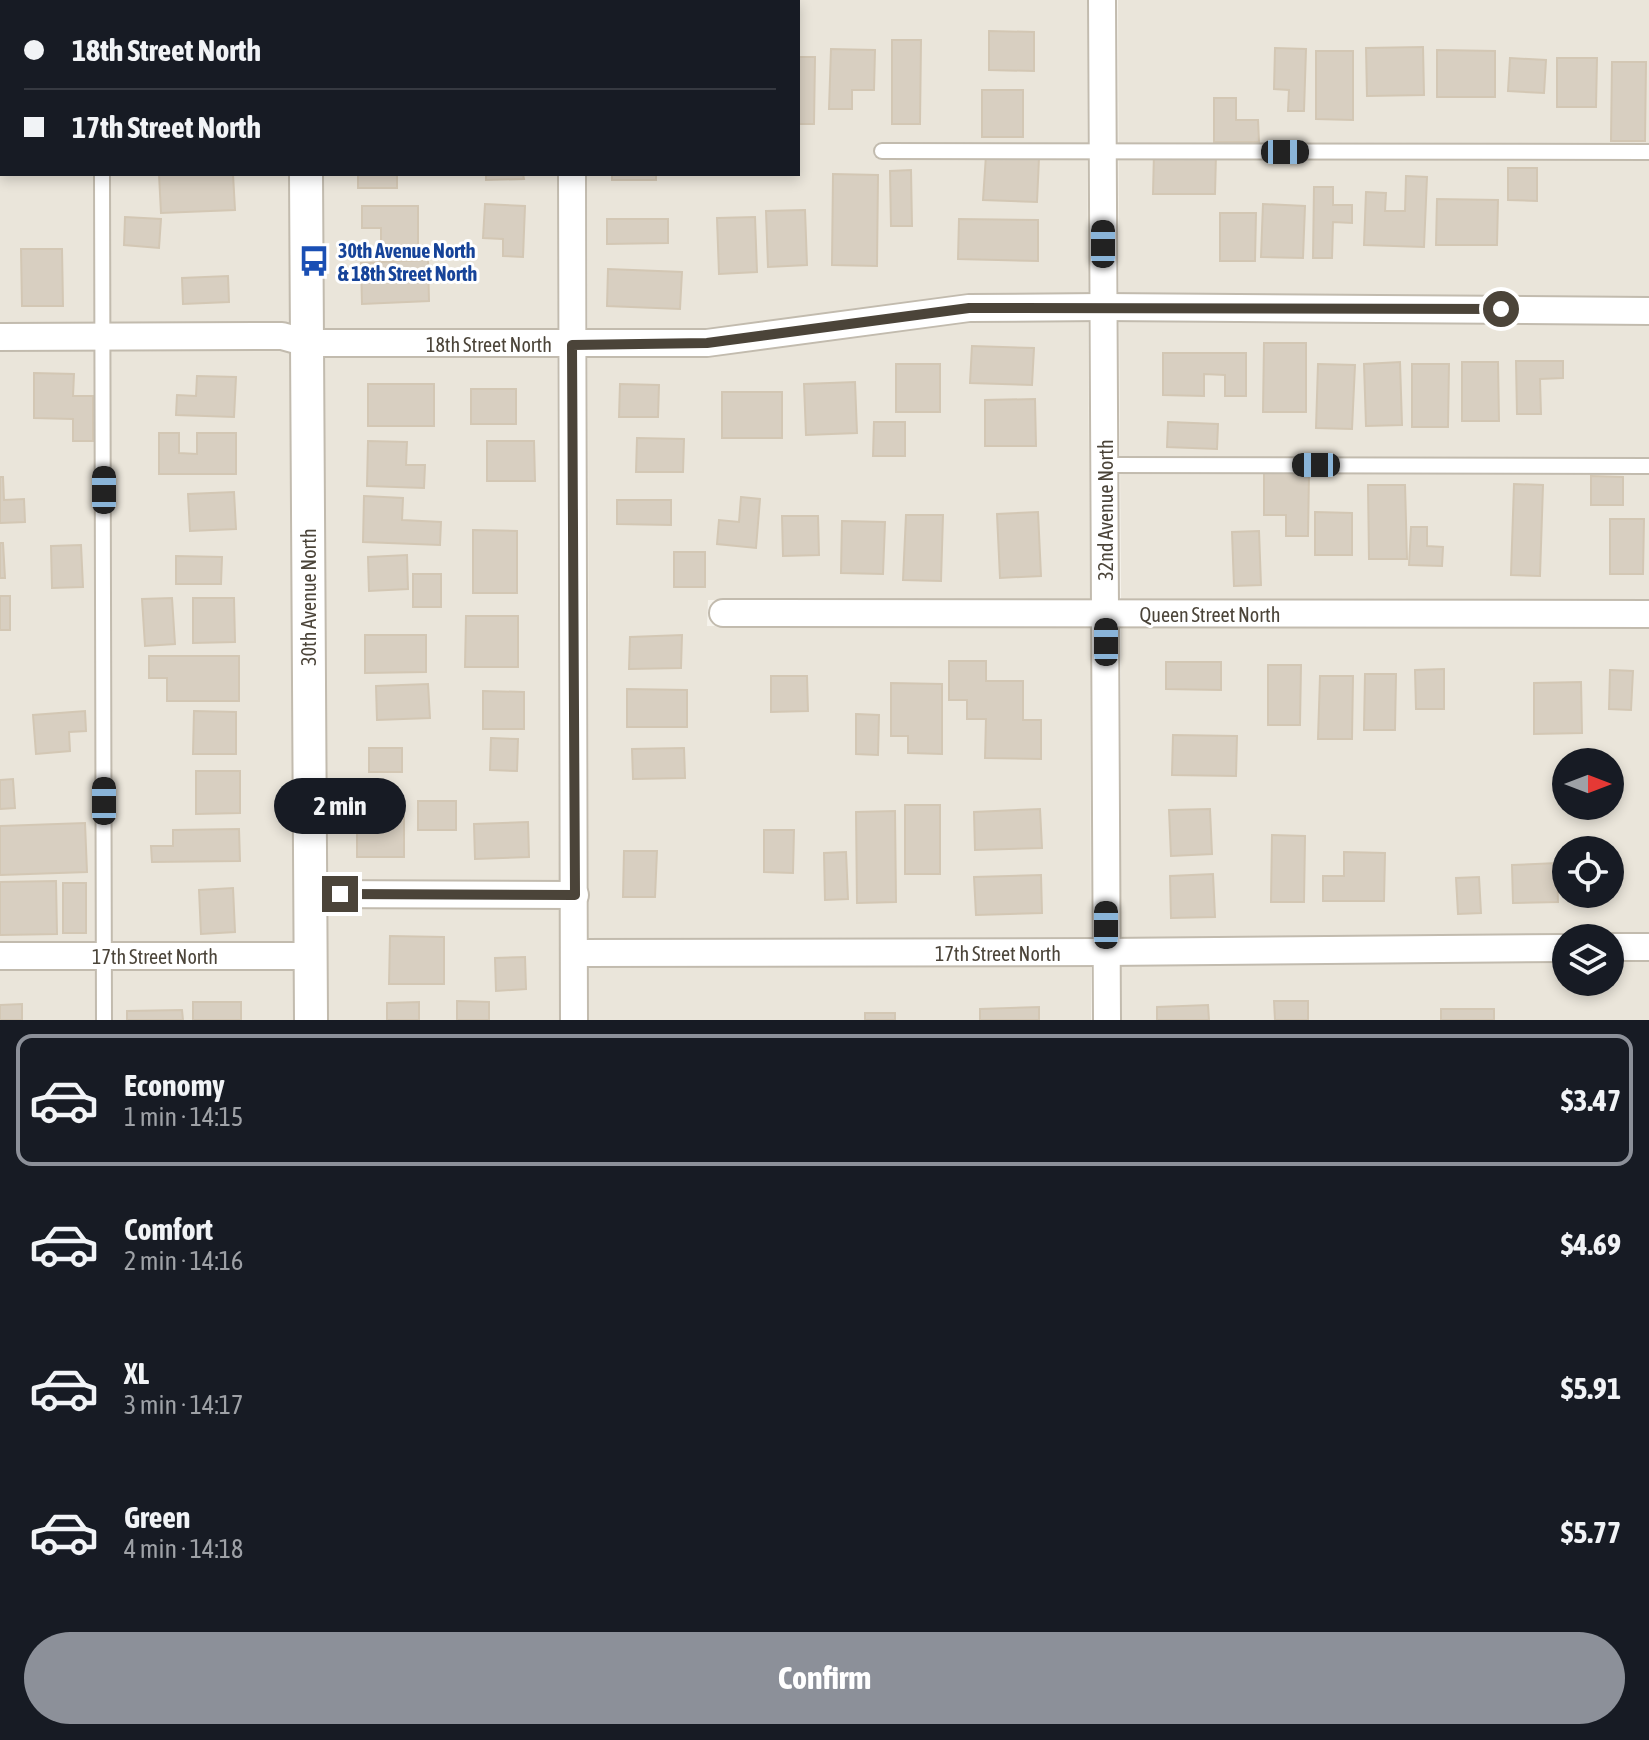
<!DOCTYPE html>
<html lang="en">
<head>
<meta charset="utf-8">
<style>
  :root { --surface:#171b24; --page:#20242c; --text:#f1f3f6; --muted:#9ea1a6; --line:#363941; --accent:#8c9099 }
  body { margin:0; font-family:"Asap Condensed",sans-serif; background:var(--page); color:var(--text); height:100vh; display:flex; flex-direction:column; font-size:30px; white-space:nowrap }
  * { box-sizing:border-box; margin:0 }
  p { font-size:26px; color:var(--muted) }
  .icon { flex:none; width:44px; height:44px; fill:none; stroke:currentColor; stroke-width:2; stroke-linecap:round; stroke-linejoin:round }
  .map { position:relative; height:1020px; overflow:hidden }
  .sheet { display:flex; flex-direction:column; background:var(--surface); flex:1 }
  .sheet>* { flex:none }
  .banner { position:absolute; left:0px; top:0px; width:800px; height:176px; box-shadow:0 4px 12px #0003; display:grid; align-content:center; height:176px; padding:0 24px; background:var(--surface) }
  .needle { width:52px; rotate:90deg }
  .buttons { position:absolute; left:1552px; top:748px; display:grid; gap:16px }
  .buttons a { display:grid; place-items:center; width:72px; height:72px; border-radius:50%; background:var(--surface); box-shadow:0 4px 12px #0003; font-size:40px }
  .end { position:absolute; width:36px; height:36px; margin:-18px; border:10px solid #4b4439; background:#fff; box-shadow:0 0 0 4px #fff }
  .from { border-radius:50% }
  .bubble { position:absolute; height:56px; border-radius:28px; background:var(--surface); box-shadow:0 4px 12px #0003; font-size:26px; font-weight:700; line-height:56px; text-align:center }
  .car { position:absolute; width:24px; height:48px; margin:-24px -12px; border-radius:10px; box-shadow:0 0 6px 2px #0007; background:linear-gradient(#222 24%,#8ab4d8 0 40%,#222 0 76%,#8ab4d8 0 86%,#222 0) }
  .banner b { display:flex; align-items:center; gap:28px; height:76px; font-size:30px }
  .banner b+b { border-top:2px solid var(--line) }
  .banner i { width:20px; height:20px; background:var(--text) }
  ul { padding:14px 0 0; list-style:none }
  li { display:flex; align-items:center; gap:24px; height:132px; margin:0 16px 12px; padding:0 8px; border:4px solid transparent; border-radius:16px }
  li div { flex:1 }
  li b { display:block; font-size:30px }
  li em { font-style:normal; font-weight:700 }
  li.on { border-color:var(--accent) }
  li>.icon { width:72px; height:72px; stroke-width:1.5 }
  .action { display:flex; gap:16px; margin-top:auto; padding:16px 24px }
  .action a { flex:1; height:92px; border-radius:48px; background:var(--accent); color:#fff; font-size:32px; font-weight:700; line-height:92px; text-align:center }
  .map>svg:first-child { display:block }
  .residential { fill:#eae5da; fill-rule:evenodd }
  .building { fill:#d8cfc1; stroke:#d3c7b4; stroke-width:2 }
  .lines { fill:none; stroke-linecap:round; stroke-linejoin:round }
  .service-casing { stroke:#c2bbae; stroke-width:18 }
  .minor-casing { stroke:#c2bbae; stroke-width:30 }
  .tertiary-casing { stroke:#c2bbae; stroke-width:36 }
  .service { stroke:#fff; stroke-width:14 }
  .minor { stroke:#fff; stroke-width:26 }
  .tertiary { stroke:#fff; stroke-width:32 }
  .route { stroke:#4b4439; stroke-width:10 }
  .labels { text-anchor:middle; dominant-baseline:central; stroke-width:6; stroke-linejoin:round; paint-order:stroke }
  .transit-label { font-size:20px; font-weight:bold; fill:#164399; stroke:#fff; text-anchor:start }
  .street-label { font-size:20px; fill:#4b4439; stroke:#fff }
</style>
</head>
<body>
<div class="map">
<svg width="1649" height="1020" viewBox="0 0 1649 1020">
  <rect width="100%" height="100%" fill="#f6f3ec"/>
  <g class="residential">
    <polygon points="0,0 290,0 2,2 2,174 291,174 291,324 0,323"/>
    <rect x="321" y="0" width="235" height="2"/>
    <polygon points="587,0 1087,0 1088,293 967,295 706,329 588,331 587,174 798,174 798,2"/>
    <polygon points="1118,0 1649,0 1649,297 1119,293"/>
    <polygon points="321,174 557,174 557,331 322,330"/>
    <polygon points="1088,320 1090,600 708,600 707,626 1090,627 1091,939 589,940 588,358 710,357 970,322"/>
    <polygon points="1119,320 1649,324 1649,600 1121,600"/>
    <polygon points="104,349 280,349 291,353 295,943 0,942 0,350"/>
    <polygon points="322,357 557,358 559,881 326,881"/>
    <path d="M1121,627H1649V933L1121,938ZM1566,762H1610V806H1566ZM1566,850H1610V894H1566Z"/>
    <polygon points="326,908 559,908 559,1020 327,1020"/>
    <polygon points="1566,961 1566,982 1610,982 1610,961 1649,961 1649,1020 1122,1020 1121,966"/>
    <polygon points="1091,966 1091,1020 589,1020 589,967"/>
    <polygon points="0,969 296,970 296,1020 0,1020"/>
  </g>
  <g class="building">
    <rect x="176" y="0" width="58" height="2"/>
    <polygon points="989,31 1034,32 1034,71 989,70"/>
    <polygon points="892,40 921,40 920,124 892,124"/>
    <polygon points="1423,47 1424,95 1367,96 1366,48"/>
    <polygon points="1275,48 1306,49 1304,111 1288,111 1289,90 1274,89"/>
    <polygon points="831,49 875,50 874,90 852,90 852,109 829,109"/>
    <polygon points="1437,50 1495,51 1495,97 1437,97"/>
    <polygon points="1316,51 1353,51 1353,120 1316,119"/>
    <polygon points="798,57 815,57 814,124 798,124"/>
    <polygon points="1510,58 1546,60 1544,93 1508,91"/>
    <polygon points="1557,58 1597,58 1596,107 1557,107"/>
    <polygon points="1612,62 1646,62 1645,141 1611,141"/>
    <rect x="982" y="90" width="41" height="47"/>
    <polygon points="1214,98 1236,98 1236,120 1258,120 1259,142 1214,142"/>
    <polygon points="1154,153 1216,154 1215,194 1153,194"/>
    <polygon points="986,155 1039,158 1037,202 983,200"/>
    <polygon points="1508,168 1537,168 1537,201 1508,200"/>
    <polygon points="911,170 912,226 891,226 890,171"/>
    <polygon points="159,174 233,174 235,210 161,213"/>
    <rect x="358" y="174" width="39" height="14"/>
    <polygon points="486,174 523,174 524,179 486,180"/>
    <rect x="612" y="174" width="44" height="6"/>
    <polygon points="833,174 878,175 877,266 832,265"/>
    <polygon points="1406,176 1427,177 1424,247 1364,245 1366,192 1386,193 1385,211 1405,211"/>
    <polygon points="1314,187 1333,187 1333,205 1352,205 1352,223 1333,222 1332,258 1313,258"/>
    <polygon points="1437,199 1498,200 1497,245 1436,245"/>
    <polygon points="485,204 525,206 523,257 503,256 503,239 483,238"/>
    <polygon points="1263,204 1305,206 1303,258 1261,257"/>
    <polygon points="362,206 418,206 418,250 381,250 381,228 362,228"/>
    <polygon points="805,210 807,265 768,267 766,211"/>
    <polygon points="1220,213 1256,213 1255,261 1220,261"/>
    <polygon points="125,217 161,219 159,248 124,245"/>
    <polygon points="755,217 757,272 719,274 717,218"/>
    <polygon points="607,219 668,219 668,243 607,244"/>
    <polygon points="959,219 1038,220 1038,261 958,259"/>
    <polygon points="21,249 62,249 63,306 22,306"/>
    <polygon points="428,260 429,301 362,304 361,263"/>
    <polygon points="608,269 682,272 680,309 607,306"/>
    <polygon points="228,276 229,302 183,304 182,278"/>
    <polygon points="1264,343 1306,343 1306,412 1263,412"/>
    <polygon points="972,346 1034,348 1032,385 970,383"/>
    <polygon points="1163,353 1246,353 1246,396 1225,396 1225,375 1204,374 1204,396 1163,395"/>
    <polygon points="1516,361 1563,361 1563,378 1540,379 1541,414 1517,414"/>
    <polygon points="1400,362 1402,425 1366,426 1364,364"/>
    <polygon points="1462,362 1498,362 1499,421 1462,421"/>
    <rect x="896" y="364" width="44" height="48"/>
    <polygon points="1318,364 1355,365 1352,429 1316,428"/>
    <polygon points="1412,364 1449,364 1448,427 1412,427"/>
    <polygon points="34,373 74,374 73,396 93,396 93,441 73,441 73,419 34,418"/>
    <polygon points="197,376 236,377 234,417 176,415 177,395 196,396"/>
    <polygon points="855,382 857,433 806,435 804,384"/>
    <rect x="368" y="384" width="66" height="42"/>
    <polygon points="620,384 659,385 658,417 619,417"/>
    <rect x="471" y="389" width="45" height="35"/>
    <rect x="722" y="392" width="60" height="46"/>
    <polygon points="1035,399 1036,446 985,446 985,400"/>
    <polygon points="874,422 905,422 905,456 873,456"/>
    <polygon points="1168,422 1218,424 1217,449 1167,447"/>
    <polygon points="159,433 179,433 179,453 197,454 197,433 236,433 236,474 159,474"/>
    <polygon points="637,438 684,439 683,472 636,472"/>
    <polygon points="368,441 407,442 406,465 425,465 424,488 367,486"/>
    <polygon points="487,441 534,441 535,481 487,481"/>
    <polygon points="1264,473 1309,473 1308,536 1286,536 1286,515 1264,515"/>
    <polygon points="1591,476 1623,477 1623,505 1591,505"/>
    <polygon points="0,477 3,477 4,500 24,499 25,522 0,523"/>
    <polygon points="1514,484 1543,485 1540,576 1511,575"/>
    <polygon points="1368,485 1405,485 1407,559 1369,559"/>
    <polygon points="234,492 236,529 190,531 188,494"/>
    <polygon points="364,496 403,498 402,520 441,522 440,545 363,542"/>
    <polygon points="741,497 760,499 756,548 717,544 719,520 739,522"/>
    <polygon points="617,500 671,500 671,525 617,524"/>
    <polygon points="1038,512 1041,576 1000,578 997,514"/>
    <polygon points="1315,512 1352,513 1352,555 1315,555"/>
    <polygon points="906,515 943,515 941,581 903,580"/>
    <polygon points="782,516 818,516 819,555 783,556"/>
    <polygon points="1610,519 1644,519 1643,574 1610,574"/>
    <polygon points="842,521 885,522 883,574 841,573"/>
    <polygon points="1411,527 1427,527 1427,546 1443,547 1442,566 1409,565"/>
    <polygon points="473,530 517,531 517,593 473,593"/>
    <polygon points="1259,531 1261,585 1234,586 1232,532"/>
    <polygon points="0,543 3,543 5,578 0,578"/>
    <polygon points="81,545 83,587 52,588 51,546"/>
    <rect x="674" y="552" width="31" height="35"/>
    <polygon points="407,555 408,589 369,591 368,557"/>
    <polygon points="176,556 222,557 221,584 176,584"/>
    <rect x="413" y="574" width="28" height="33"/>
    <rect x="0" y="596" width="10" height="34"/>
    <polygon points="172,598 175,644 145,646 142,599"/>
    <polygon points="193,598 234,598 235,642 193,643"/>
    <polygon points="466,616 518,616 518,667 465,667"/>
    <polygon points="365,635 426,635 426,672 365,673"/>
    <polygon points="682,635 681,668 629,669 630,637"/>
    <polygon points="149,656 239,656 239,701 167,701 167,678 149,678"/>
    <polygon points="949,661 986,661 986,681 1023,681 1023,720 1041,720 1041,759 985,758 986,719 967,719 967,700 949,700"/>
    <polygon points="1166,662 1221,662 1221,690 1166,689"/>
    <polygon points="1268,665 1301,665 1300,725 1268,725"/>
    <polygon points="1444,669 1444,709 1416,709 1415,670"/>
    <polygon points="1610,670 1633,671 1631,710 1609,709"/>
    <polygon points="1365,674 1396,674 1395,730 1364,730"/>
    <polygon points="771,676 807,676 808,711 771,712"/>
    <polygon points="1320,676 1353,676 1352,739 1318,739"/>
    <polygon points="1581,682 1582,733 1534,734 1534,683"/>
    <polygon points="891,683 942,684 942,754 908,753 908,736 891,736"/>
    <polygon points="428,684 430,718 377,720 376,686"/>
    <polygon points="627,689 687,690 687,727 627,727"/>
    <polygon points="483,691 524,692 524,729 483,729"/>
    <polygon points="85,711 86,731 69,732 70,751 36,754 33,715"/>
    <polygon points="194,711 236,712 236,754 193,754"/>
    <polygon points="856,714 879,715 878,755 856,754"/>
    <polygon points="1173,735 1237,736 1236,776 1172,775"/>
    <polygon points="491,738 518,739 517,771 490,770"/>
    <rect x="369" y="748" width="33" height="24"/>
    <polygon points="684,748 685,778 633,779 632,749"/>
    <polygon points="196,771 240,771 240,813 196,814"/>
    <polygon points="13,779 15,808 0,809 0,780"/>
    <rect x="418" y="801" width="38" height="29"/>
    <rect x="357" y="803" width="47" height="54"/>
    <rect x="905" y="805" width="35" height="69"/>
    <polygon points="1040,809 1042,848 975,850 974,812"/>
    <polygon points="1210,809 1212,854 1171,856 1169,810"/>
    <polygon points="895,811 896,902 857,903 856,812"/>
    <polygon points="528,822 529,857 475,859 474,824"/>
    <polygon points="85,823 87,872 0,875 0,826"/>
    <polygon points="239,829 240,861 152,862 151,846 173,846 173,830"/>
    <polygon points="764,830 794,830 793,873 764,872"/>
    <polygon points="1272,835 1305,836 1304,902 1271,902"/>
    <polygon points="624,851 657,851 655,897 623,897"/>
    <polygon points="846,852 848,899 825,900 824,853"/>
    <polygon points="1344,852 1385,853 1384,901 1323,901 1323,876 1344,876"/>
    <polygon points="1557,863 1558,902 1513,903 1512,865"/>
    <polygon points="1213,874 1215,917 1171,918 1170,876"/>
    <polygon points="1041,875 1042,913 976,915 974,877"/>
    <polygon points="1479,877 1481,913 1458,914 1456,878"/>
    <polygon points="56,881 57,934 0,935 0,882"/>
    <rect x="63" y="883" width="23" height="50"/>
    <polygon points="233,888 235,932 201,934 199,890"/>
    <polygon points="1570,894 1599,894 1599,902 1570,901"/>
    <polygon points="390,936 444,937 444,984 389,984"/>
    <polygon points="525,957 526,989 496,991 495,958"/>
    <polygon points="457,1001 489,1002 489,1020 457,1020"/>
    <polygon points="1274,1001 1308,1001 1308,1020 1275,1020"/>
    <rect x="193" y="1002" width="48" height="18"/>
    <polygon points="419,1002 419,1020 387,1020 387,1003"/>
    <polygon points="22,1004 22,1020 0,1020 0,1005"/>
    <polygon points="1208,1005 1209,1020 1157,1020 1157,1007"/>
    <polygon points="1039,1007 1039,1020 980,1020 980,1009"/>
    <rect x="1441" y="1009" width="53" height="11"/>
    <polygon points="182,1010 183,1020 127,1020 127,1011"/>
    <rect x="865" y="1013" width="30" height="7"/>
  </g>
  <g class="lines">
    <defs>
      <g id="service">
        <polyline points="100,0 100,2"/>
        <polyline points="882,151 1649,152"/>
        <polyline points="102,174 104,1020"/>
        <polyline points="1105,465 1649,466"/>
      </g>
      <g id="minor">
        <polyline points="572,0 572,2"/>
        <polyline points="1102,0 1107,1020"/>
        <polyline points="572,174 574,1020"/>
        <polyline points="0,337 282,336 307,343 707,343 969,308 1103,307 1649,311"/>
        <polyline points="723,613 1649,614"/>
        <polyline points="311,894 575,895"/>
        <polyline points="1610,947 1649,947"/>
        <polyline points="574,953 1106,952 1566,948"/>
        <polyline points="0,956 311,956"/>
      </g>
      <g id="tertiary">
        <polyline points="305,0 305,2"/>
        <polyline points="306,174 311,1020"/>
      </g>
    </defs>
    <use href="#service" class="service-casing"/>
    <use href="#minor" class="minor-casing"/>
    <use href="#tertiary" class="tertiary-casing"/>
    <use href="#service" class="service"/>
    <use href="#minor" class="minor"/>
    <use href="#tertiary" class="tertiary"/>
  </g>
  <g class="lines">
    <polyline class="route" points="340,894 575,895 572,345 707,343 969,308 1501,309"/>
  </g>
  <defs>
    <symbol id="bus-bare" viewBox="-9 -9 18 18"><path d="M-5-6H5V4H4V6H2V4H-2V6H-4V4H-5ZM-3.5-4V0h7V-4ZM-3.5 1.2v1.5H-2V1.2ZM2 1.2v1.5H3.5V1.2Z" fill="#1a4fb4" stroke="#fff" stroke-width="2.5" paint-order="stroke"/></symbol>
  </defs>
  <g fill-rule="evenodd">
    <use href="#bus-bare" x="292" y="239" width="44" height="44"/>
  </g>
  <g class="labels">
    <g class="transit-label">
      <text x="338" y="250">30th Avenue North<tspan x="338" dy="23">&amp; 18th Street North</tspan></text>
    </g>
    <g class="street-label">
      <text x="489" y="344">18th Street North</text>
      <text transform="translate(1105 510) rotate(-90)">32nd Avenue North</text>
      <text transform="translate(308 597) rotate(-90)">30th Avenue North</text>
      <text x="1210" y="614">Queen Street North</text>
      <text x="998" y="953">17th Street North</text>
      <text x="155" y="956">17th Street North</text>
    </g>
  </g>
</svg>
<div class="buttons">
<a><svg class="needle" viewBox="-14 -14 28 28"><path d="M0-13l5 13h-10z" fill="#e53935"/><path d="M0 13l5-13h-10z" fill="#9ea1a6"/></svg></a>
<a><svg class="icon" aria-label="locate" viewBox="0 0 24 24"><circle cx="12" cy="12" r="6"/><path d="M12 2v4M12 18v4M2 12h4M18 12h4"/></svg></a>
<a><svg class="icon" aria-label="layers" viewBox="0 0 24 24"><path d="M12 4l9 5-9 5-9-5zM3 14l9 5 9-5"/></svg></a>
</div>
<i class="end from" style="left:1501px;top:309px"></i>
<i class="end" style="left:340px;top:894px"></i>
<div class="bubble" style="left:274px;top:778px;width:132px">2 min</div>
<i class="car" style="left:1285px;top:152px;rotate:90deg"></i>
<i class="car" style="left:1103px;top:244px;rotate:0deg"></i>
<i class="car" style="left:1316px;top:465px;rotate:270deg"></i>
<i class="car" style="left:104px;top:490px;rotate:0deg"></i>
<i class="car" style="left:1106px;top:642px;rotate:0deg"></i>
<i class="car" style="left:104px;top:801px;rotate:0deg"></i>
<i class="car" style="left:1106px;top:925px;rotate:0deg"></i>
<div class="banner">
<b><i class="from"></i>18th Street North</b>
<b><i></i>17th Street North</b>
</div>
</div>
<section class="sheet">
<ul>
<li class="on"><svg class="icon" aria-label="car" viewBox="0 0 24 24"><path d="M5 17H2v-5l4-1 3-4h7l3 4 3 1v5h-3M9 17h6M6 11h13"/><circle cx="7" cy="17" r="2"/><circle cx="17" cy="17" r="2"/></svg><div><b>Economy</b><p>1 min · 14:15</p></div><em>$3.47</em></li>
<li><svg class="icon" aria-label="car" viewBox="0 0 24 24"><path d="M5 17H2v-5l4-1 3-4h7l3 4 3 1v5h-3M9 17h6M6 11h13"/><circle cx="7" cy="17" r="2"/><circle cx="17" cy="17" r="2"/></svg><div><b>Comfort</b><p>2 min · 14:16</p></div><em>$4.69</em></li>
<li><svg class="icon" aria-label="car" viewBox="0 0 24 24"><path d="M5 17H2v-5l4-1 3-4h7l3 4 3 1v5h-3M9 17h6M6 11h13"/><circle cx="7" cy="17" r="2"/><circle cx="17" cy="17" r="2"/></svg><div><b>XL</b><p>3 min · 14:17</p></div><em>$5.91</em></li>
<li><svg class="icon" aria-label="car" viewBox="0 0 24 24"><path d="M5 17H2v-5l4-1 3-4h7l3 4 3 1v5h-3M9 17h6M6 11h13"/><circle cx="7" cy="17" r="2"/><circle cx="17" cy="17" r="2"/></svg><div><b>Green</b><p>4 min · 14:18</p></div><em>$5.77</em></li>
</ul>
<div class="action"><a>Confirm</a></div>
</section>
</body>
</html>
